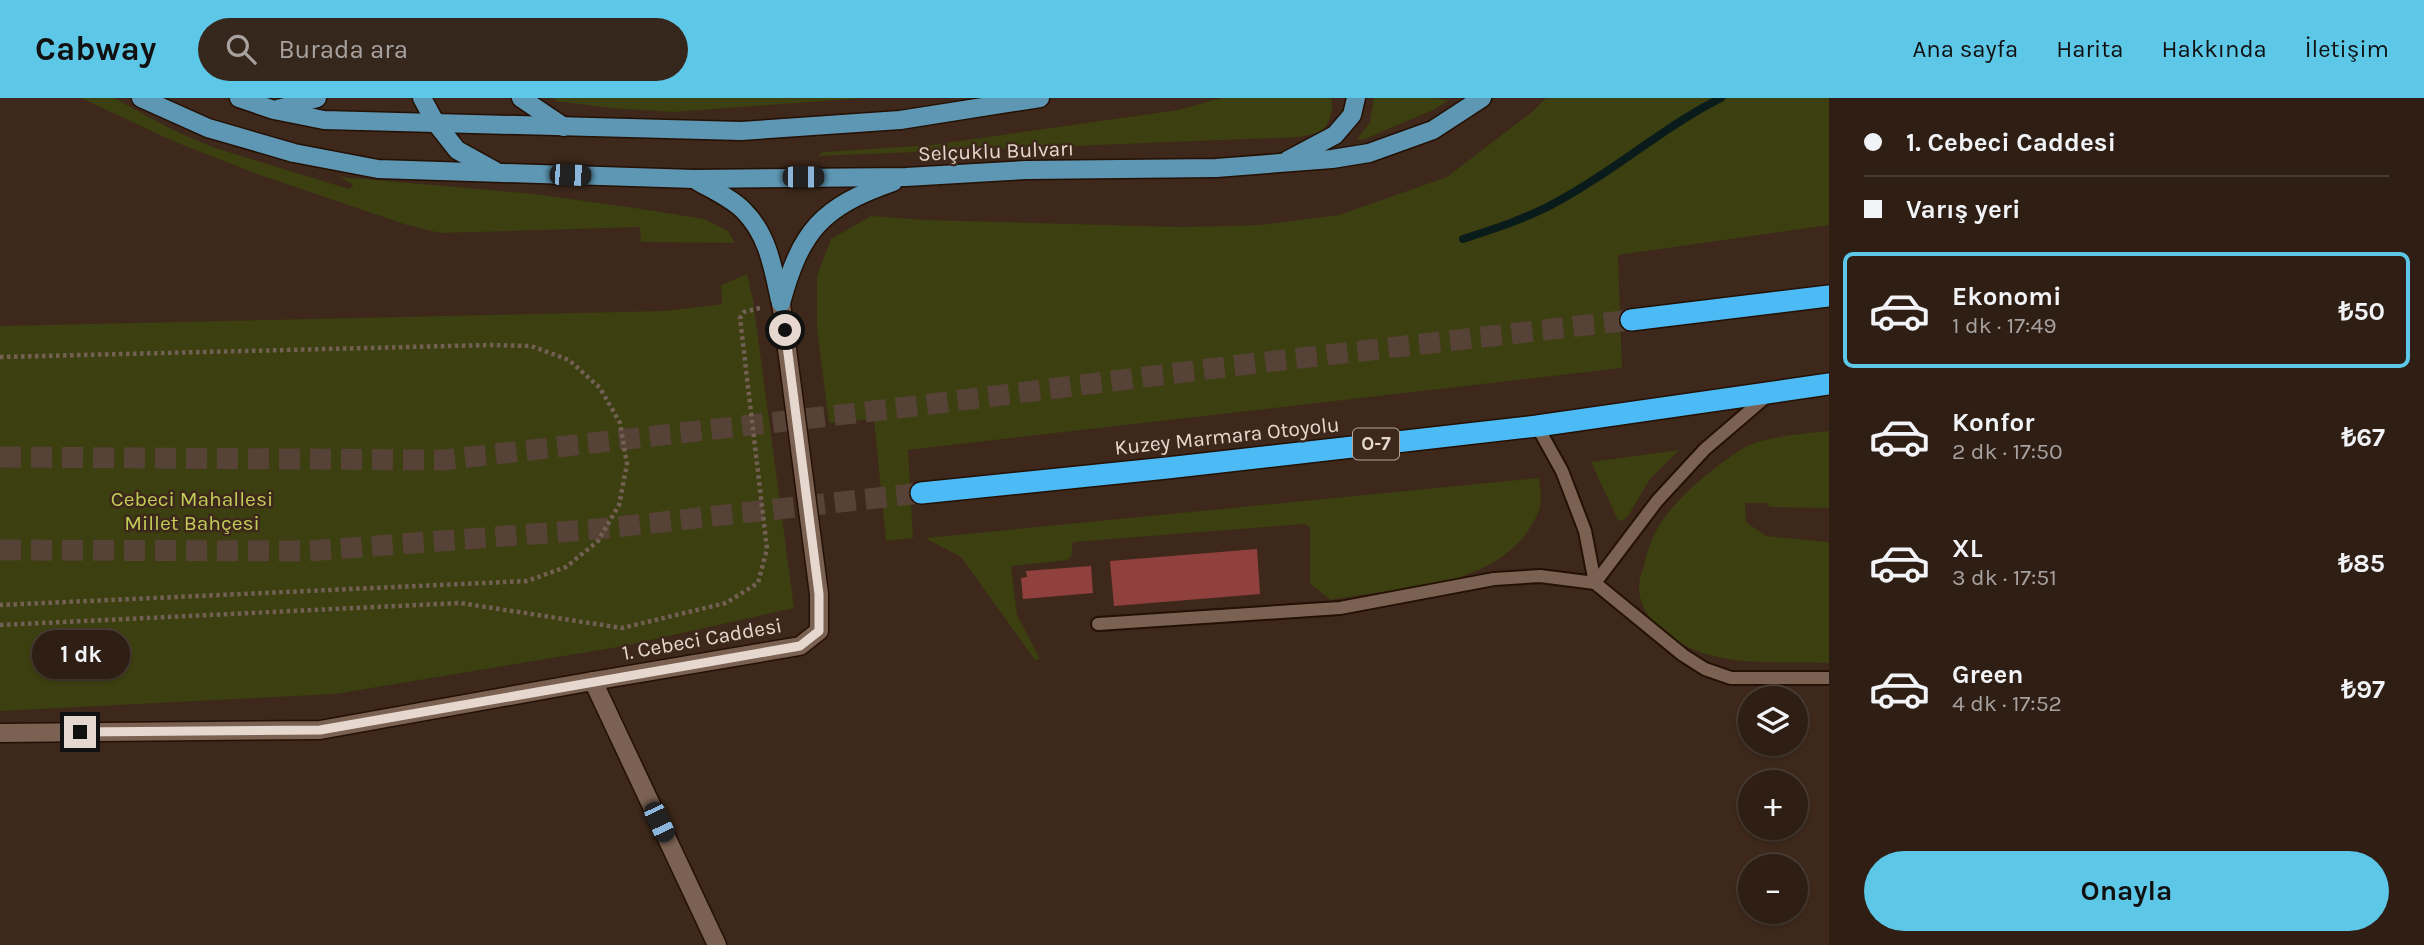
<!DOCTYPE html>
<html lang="tr">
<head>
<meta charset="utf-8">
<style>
  :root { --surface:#2e1e14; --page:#36271d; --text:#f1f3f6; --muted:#a7a2a0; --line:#493c34; --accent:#5dc7e8 }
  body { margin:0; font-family:Karla,sans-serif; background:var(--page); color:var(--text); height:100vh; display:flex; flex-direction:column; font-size:26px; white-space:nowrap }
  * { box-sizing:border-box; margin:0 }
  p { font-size:23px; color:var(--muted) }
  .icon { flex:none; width:38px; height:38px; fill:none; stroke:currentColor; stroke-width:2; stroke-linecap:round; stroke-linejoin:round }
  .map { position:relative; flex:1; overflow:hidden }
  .panel { display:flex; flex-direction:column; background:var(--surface); width:595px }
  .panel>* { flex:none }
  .banner { display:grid; align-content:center; height:154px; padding:0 35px; background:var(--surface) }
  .buttons { position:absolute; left:1738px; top:588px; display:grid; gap:14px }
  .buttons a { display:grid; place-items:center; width:70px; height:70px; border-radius:50%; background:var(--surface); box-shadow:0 2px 5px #0004,0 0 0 2px var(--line); font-size:35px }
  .end { position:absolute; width:32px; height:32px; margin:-16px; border:9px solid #e6d8cf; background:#111; box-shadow:0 0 0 4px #111 }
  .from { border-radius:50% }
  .bubble { position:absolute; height:49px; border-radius:24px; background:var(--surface); box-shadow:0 2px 5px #0004,0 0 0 2px var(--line); font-size:23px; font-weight:700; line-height:49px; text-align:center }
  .car { position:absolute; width:21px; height:42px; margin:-21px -10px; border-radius:9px; box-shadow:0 0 5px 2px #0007; background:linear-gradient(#222 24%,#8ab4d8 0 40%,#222 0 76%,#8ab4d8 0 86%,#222 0) }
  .banner b { display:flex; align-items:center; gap:24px; height:66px; font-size:26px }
  .banner b+b { border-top:2px solid var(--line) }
  .banner i { width:18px; height:18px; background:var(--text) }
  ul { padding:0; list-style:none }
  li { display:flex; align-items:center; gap:21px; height:116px; margin:0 14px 10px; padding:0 21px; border:4px solid transparent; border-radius:10px }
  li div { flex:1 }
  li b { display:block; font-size:26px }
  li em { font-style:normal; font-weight:700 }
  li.on { border-color:var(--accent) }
  li>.icon { width:63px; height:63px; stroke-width:1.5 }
  .primary-button { display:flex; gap:14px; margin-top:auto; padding:14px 35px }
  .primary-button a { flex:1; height:80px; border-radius:42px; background:var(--accent); color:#111; font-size:28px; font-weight:700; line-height:80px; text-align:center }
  header { display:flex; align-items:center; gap:42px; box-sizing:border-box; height:98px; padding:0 35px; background:var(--accent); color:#111 }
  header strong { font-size:33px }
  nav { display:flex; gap:38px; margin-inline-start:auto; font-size:24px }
  .search { width:490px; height:63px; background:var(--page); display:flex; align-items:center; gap:18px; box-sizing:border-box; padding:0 24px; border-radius:38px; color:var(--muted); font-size:26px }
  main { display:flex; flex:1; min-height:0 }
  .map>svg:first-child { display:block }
  .green { fill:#3c3f0f }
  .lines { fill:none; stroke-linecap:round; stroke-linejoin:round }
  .stream { stroke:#0a1b1b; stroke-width:8 }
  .building { fill:#91413d }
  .motorway-tunnel { stroke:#564236; stroke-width:21; stroke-dasharray:21 10; stroke-linecap:butt }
  .service-casing { stroke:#241004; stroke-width:16 }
  .minor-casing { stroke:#241004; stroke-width:21 }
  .tertiary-casing { stroke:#241004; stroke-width:21 }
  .primary-casing { stroke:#241004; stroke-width:21 }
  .motorway-casing { stroke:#241004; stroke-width:24 }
  .path { stroke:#736054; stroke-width:4.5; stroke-dasharray:3.5 3.5; stroke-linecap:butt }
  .service { stroke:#7a6152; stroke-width:12 }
  .minor { stroke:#7a6152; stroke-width:18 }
  .tertiary { stroke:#7a6152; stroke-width:18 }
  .primary { stroke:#5e97b4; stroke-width:18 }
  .motorway { stroke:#4cbbf5; stroke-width:21 }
  .route { stroke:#e6d8cf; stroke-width:9 }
  .labels { text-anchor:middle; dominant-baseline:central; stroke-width:5; stroke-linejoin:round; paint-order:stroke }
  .shield { fill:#3d281b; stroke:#b3a399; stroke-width:2 }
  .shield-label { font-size:19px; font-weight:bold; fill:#e6d8cf }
  .street-label { font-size:21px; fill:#e6d8cf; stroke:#3d281b }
  .park-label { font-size:21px; fill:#c1cc58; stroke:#3d281b }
</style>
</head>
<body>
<header>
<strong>Cabway</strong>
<div class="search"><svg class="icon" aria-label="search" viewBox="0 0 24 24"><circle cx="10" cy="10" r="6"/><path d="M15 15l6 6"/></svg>Burada ara</div>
<nav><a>Ana sayfa</a><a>Harita</a><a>Hakkında</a><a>İletişim</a></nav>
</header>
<main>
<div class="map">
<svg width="1829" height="847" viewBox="0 0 1829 847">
  <rect width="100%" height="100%" fill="#3d281b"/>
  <g class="green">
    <polygon points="81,0 114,0 171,31 212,49 349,91 353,89 352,86 340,79 535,96 642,111 704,121 728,133 735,145 641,144 640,129 440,135 407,127 257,76 175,44"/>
    <polygon points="554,0 864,0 674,14 610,10 556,3"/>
    <path d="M1222,0H1331C1334,13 1330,23 1322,34L1300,39L817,58L823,54L932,47L1178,12Z"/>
    <polygon points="1374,0 1436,0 1448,3 1433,12 1365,41 1357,42 1370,24"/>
    <polygon points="1546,0 1829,0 1829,127 1618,157 1622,270 908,352 913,440 886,443 874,321 829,325 817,230 817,178 831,141 871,118 925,122 1181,129 1261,127 1339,117 1447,79 1532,14"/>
    <polygon points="747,176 753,202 794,510 624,548 335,596 0,613 0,228 665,213 722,206 721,187"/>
    <path d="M1829,333V410L1769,409L1768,405H1745L1746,424L1766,438L1829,444V565C1790,563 1744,568 1706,556C1677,547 1639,524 1639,489C1639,482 1642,474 1644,468C1648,448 1655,431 1668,415C1687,391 1719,365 1745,349C1763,339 1807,335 1829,333Z"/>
    <polygon points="1679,352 1650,381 1628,418 1622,423 1618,422 1591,364"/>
    <path d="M1539,380C1540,389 1542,398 1540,407C1539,417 1531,428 1526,436C1481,493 1395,489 1331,502L1310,486V430L1305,426L1073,444L1071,459L1067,462L1011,468L1017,517L1040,561L1035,562L961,459L925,440Z"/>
  </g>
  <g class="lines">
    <path class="stream" d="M1463,141C1497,130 1531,119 1562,101C1617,71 1665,28 1721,0"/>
  </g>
  <g class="building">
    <polygon points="1257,451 1260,496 1114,508 1110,463"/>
    <polygon points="1091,468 1093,495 1023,501 1021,480 1027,479 1026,473"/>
  </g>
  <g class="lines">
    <g class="motorway-tunnel">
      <polyline points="0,359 443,362 891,311 1240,267 1631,222"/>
      <polyline points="0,452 309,453 599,431 921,395"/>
    </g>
    <defs>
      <g id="service">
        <polyline points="1537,328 1562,373 1585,433 1595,485"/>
        <polyline points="1595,485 1657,403 1705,351 1767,298"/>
        <polyline points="1098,526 1340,510 1494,481 1540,478 1595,485 1683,557 1705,571 1731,580 1829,580"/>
      </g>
      <polyline id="minor" points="0,635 320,632 593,583"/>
      <polyline id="tertiary" points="717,847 593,583 800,548 819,533 819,496 781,205"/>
      <g id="primary">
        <polyline points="141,0 208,30 294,55 378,71 694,81 906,79 1026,72 1216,70 1332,61 1369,55 1433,32 1482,0"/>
        <polyline points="239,0 274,12 324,22 741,33 900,22 1040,0"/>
        <polyline points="422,0 435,24 457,52 495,73"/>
        <polyline points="521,0 564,29"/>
        <polyline points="278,11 317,0"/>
        <polyline points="1288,62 1335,37 1352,17 1356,0"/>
        <path d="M694,81C710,91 732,100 744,113C768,137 773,170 780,202"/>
        <path d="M781,205C801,133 821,109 893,84"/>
      </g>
      <g id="motorway">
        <polyline points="1631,222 1829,198"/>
        <polyline points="921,395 1167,370 1537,328 1829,286"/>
      </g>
    </defs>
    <use href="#service" class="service-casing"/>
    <use href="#minor" class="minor-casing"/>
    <use href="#tertiary" class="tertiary-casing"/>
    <use href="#primary" class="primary-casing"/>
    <use href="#motorway" class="motorway-casing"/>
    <g class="path">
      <polyline points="0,259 489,247 531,248 569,262 600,290 620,325 627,366 619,407 598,443 566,469 527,483 0,507"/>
      <polyline points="0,527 460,505 622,530 726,505 758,485 767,451 740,220 744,214 760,210"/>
    </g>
    <use href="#service" class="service"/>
    <use href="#minor" class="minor"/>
    <use href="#tertiary" class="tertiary"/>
    <use href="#primary" class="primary"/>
    <use href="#motorway" class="motorway"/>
  </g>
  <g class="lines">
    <polyline class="route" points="80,634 320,632 800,548 819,533 819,496 785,232"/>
  </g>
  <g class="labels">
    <rect class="shield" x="1353" y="330.5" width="46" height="31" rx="5"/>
    <g class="shield-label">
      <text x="1376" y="346">O-7</text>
    </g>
    <g class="street-label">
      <text transform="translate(996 53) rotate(-2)">Selçuklu Bulvarı</text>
      <text transform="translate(1227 338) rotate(-6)">Kuzey Marmara Otoyolu</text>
      <text transform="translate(702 541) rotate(-10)">1. Cebeci Caddesi</text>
    </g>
    <g class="park-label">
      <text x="192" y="401">Cebeci Mahallesi<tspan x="192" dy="24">Millet Bahçesi</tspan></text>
    </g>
  </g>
</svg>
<div class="buttons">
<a><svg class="icon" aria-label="layers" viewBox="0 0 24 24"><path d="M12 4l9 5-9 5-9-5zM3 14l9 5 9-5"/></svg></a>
<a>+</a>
<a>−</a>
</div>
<i class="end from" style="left:785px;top:232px"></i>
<i class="end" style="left:80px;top:634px"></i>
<div class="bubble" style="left:32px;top:532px;width:98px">1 dk</div>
<i class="car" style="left:570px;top:77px;rotate:92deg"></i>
<i class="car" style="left:803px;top:79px;rotate:90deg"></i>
<i class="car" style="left:659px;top:724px;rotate:155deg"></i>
</div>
<section class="panel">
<div class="banner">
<b><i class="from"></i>1. Cebeci Caddesi</b>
<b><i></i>Varış yeri</b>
</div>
<ul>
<li class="on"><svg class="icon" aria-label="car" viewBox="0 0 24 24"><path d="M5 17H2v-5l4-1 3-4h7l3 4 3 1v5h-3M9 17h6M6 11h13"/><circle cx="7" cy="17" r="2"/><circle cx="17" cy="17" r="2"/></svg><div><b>Ekonomi</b><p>1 dk · 17:49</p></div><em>₺50</em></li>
<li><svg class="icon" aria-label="car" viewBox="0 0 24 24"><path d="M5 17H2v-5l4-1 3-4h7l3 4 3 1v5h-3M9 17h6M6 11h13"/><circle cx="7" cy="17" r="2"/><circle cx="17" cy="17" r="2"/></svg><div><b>Konfor</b><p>2 dk · 17:50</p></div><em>₺67</em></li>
<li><svg class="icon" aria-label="car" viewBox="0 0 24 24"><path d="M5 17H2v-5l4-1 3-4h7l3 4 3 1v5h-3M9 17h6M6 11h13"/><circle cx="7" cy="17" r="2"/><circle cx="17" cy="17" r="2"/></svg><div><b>XL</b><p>3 dk · 17:51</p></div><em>₺85</em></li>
<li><svg class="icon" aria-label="car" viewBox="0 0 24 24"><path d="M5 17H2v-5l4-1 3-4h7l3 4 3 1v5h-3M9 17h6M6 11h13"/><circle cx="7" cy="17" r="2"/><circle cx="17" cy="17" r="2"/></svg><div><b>Green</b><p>4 dk · 17:52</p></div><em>₺97</em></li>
</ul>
<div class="primary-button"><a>Onayla</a></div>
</section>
</main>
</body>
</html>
